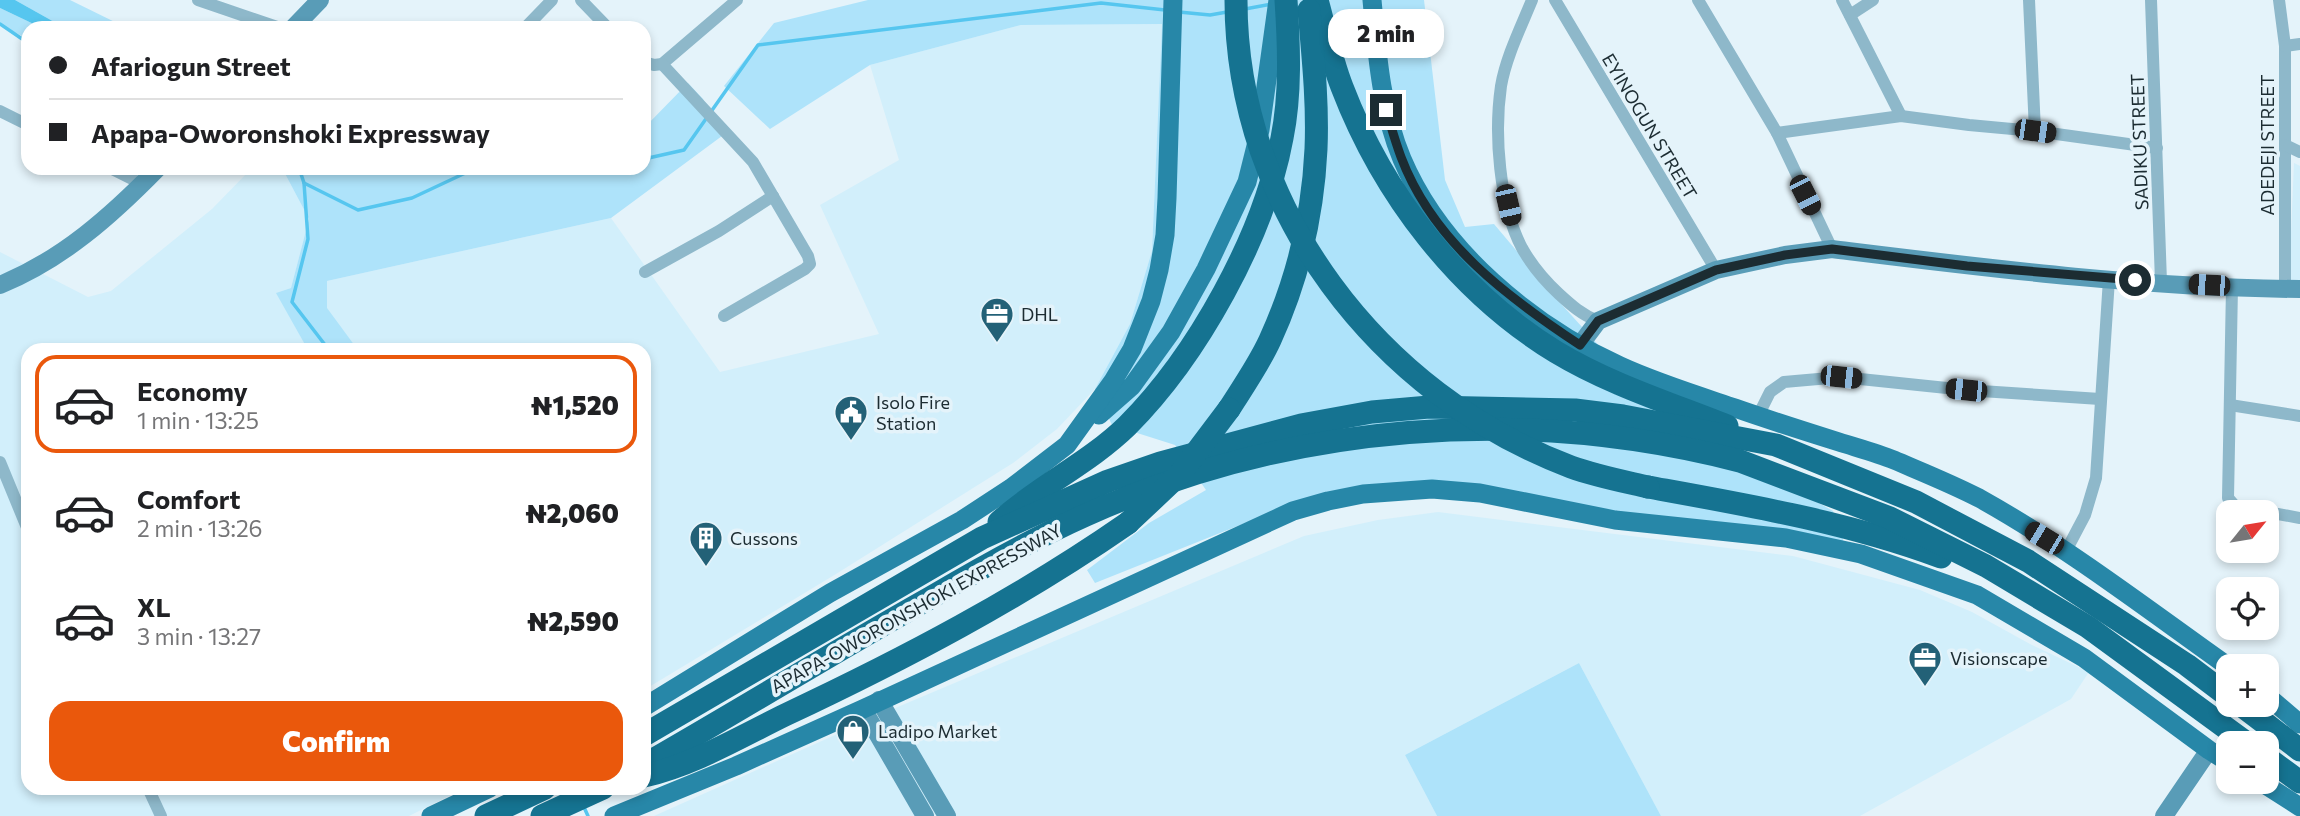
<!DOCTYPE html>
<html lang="en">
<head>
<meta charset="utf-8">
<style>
  :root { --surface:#fff; --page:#f6f6f6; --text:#202124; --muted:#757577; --line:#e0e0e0; --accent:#ea580c }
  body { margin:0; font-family:Commissioner,sans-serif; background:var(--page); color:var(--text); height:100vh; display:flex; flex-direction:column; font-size:26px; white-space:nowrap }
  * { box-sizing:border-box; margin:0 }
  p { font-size:23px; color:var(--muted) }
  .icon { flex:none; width:38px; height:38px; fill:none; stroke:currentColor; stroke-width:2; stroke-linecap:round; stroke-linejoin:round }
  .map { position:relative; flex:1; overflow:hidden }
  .details { position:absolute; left:21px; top:343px; width:630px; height:452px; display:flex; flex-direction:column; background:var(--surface); border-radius:21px; box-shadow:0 4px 10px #0003 }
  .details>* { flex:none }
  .guide { position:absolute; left:21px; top:21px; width:630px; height:154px; border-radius:21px; box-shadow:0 4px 10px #0003; display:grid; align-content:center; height:154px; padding:0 28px; background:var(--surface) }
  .needle { width:46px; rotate:60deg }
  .buttons { position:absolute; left:2216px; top:500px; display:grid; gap:14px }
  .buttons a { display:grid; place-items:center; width:63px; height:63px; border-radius:14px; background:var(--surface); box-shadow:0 4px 10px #0003; font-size:35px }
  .end { position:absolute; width:32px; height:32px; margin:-16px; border:9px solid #1c2c32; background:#fff; box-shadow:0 0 0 4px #fff }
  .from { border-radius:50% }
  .bubble { position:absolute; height:49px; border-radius:21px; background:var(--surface); box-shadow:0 4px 10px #0003; font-size:23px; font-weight:800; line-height:49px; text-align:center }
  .car { position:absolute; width:21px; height:42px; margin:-21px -10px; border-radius:9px; box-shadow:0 0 5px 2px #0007; background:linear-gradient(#222 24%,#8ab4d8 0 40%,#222 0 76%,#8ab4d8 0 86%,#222 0) }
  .guide b { display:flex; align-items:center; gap:24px; height:66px; font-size:26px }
  .guide b+b { border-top:2px solid var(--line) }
  .guide i { width:18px; height:18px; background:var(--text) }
  ul { padding:12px 0 0; list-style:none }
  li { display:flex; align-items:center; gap:21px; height:98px; margin:0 14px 10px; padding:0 14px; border:4px solid transparent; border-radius:21px }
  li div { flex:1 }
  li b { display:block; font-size:26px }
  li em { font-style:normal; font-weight:800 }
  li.current { border-color:var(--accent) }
  li>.icon { width:63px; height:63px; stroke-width:1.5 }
  .primary-button { display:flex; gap:14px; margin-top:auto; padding:14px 28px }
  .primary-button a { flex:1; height:80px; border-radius:21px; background:var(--accent); color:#fff; font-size:28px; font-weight:800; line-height:80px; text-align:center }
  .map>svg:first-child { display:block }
  .built { fill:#d2effb }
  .green { fill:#aee3fa }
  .water { fill:#56c6ef }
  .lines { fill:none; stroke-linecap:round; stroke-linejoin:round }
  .stream { stroke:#56c6ef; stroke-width:3.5 }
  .street { stroke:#8eb8ca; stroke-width:12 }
  .secondary { stroke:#599cb7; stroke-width:18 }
  .primary { stroke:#2787a8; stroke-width:19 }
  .highway { stroke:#157391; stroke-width:23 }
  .highway-bridge { stroke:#157391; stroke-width:23 }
  .route { stroke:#1c2c32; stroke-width:9 }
  .labels { text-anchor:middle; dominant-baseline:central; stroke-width:7; stroke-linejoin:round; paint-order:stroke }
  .street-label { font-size:18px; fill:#1c2c32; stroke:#e4f3fa }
  .poi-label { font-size:18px; fill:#1c2c32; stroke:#e4f3fa; text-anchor:start }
</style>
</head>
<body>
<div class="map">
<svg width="2300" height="816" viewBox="0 0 2300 816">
  <rect width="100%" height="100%" fill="#e4f3fa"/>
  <g class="built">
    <polygon points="1162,24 1152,251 1130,324 1095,389 1057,429 1013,463 836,574 644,690 644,350 358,350 326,308 327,281 611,218 720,372 879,334 820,205 899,160 870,65 1021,25"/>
    <polygon points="2294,163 2300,166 2300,285 2289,279"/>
    <polygon points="252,168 282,168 309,219 291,288 277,293 308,350 28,350 28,788 465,788 409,816 0,816 0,252 88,297 111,291 212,209"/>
    <polygon points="1438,512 1793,556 1920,590 1972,612 2030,644 2089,672 2071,699 1860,816 1661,816 1579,663 1405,755 1437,816 654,816 900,706 1304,536 1378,520"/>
  </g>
  <g class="green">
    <polygon points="15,0 70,0 127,28 65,28"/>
    <polygon points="868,0 1424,0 1445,180 1465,227 1494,224 1563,306 1660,413 1833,511 1847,551 1523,496 1303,500 1095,583 1087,570 1149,523 1206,490 1175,445 1112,425 1095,389 1130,324 1152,251 1162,24 1021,25 870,65 770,129 724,86 774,23"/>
    <polygon points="0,8 42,28 28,28 28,39 0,25"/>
    <polygon points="688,83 703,99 722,136 611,218 327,281 327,308 358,350 308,350 276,293 291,288 309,219 282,168 389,168 395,174 406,168 644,168 644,128"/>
    <polygon points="1579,663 1661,816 1437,816 1405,755"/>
  </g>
  <polygon class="water" points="0,0 15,0 65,28 42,28 0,8"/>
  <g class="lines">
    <g class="stream">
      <polyline points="1245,9 1272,4"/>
      <polyline points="1179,12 1210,15 1227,12"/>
      <polyline points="0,24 28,43"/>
      <polyline points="644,159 684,150 758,45 1101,3 1165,10"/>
      <polyline points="299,168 304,183 308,239 292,302 329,350"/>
      <polyline points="304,183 358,210 412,198 476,168"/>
      <polyline points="583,805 588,816"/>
    </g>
    <g class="street">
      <polyline points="198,0 280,28"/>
      <polyline points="581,0 608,28"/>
      <path d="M1532,0C1521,27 1506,57 1501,86C1494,134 1499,204 1522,248C1531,264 1545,281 1559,294C1571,305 1582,315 1598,321"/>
      <polyline points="1555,0 1716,270"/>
      <polyline points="1698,0 1777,133 1832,249"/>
      <polyline points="1842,0 1901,116"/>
      <polyline points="2029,0 2035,131"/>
      <polyline points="2151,0 2161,282"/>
      <polyline points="2279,0 2285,46 2285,289"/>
      <polyline points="1850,15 1873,0"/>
      <polyline points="525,28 552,0"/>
      <polyline points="2285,46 2300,44"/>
      <polyline points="644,62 654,65 662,64 737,0"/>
      <polyline points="662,64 753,162 808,256 810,264 805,269 724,316"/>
      <polyline points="0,111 28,125"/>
      <polyline points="1777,133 1901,116 1969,125 2035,131 2157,148"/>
      <polyline points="2285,145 2300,152"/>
      <polyline points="110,168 142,184"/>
      <polyline points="645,272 719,231 773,196"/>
      <polyline points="2232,287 2228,498 2235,506 2300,518"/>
      <polyline points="2230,405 2300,416"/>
      <polyline points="1758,416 1770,392 1784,382 1841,377 1966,390 2100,399"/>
      <polyline points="0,462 28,530"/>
      <polyline points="2066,551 2085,515 2096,478 2109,279"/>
      <polyline points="148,788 161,816"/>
    </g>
    <g class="secondary">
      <polyline points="293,28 320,0"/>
      <path d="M0,285C63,259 111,216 158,168"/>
      <path d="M1580,345L1598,321L1716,270L1785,255L1832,249C1987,268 2144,288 2300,289"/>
      <polyline points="879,700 947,816"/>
      <polyline points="863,709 925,816"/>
      <polyline points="2164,816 2209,750"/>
    </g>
    <g class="primary">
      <path d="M1372,0C1377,53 1381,109 1402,159C1441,251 1531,325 1620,366C1657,383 1696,395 1735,408C1769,420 1804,431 1839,442C1858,448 1877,453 1894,460C1922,472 1952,484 1979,498C2067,547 2147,609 2229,667"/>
      <polyline points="1099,415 1132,386 1171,332 1206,269 1247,182 1260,130 1278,0"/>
      <polyline points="2266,695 2300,724"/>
      <polyline points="644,707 830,593 962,520 1011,488 1067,445 1113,381 1132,349 1151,301 1159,270 1165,235 1167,198 1173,0"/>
      <polyline points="2261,782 2300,807"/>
      <polyline points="431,816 490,788"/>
      <polyline points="614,816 736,766 863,709 1293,511 1328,501 1363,494 1432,489 1480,493 1615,520 1786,538 1861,554 1977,595 2084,658 2209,750 2228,762"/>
    </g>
    <g class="highway">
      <path d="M1317,0C1325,29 1331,59 1342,87C1383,194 1458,292 1556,352C1609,384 1669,403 1727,426"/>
      <path d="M1229,409C1243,387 1259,364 1270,340C1297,281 1313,214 1316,149C1318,103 1313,56 1309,10"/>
      <path d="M1648,487C1747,505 1847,522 1941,557"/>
      <path d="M999,522C1039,486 1089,463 1127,426C1197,356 1264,236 1282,138C1291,94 1289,45 1286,0"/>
      <polyline points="2241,705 2300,750"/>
      <polyline points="644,735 982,538 1108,481 1160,463 1301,425 1372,412 1429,407 1575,410 1623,416 1776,445 1916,502 2028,561 2187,665 2228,696"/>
      <polyline points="2266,757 2300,782"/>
      <path d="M644,765C740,710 834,652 930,598C981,568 1032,539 1086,515C1290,423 1524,405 1740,461L1890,518L1986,566L2088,627L2248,744"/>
      <path d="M644,776C693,765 740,737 785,715C904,659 1020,598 1128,523"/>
      <polyline points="486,816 545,788"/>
      <polyline points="542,816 603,788"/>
    </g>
    <g class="highway-bridge">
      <path d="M1236,0C1236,209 1378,394 1571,467C1596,476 1622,481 1648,487"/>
      <polyline points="1128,523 1180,474 1229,409"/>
    </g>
  </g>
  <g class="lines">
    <path class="route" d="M1386,110C1391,126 1395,141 1401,157C1433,242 1507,297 1580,345L1598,321L1716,270L1785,255L1832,249L1967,266L2135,280"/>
  </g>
  <defs>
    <symbol id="office-pin" viewBox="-11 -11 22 30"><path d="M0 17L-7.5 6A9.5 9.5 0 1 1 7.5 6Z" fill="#236177" stroke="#e4f3fa"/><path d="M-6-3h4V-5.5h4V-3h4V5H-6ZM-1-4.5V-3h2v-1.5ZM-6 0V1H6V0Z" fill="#fff"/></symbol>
    <symbol id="civic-pin" viewBox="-11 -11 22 30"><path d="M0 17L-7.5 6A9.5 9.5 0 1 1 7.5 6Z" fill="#236177" stroke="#e4f3fa"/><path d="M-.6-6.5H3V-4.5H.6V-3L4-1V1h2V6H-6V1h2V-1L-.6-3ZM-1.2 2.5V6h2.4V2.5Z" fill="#fff"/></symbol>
    <symbol id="building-pin" viewBox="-11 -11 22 30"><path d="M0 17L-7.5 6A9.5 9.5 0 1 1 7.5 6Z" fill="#236177" stroke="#e4f3fa"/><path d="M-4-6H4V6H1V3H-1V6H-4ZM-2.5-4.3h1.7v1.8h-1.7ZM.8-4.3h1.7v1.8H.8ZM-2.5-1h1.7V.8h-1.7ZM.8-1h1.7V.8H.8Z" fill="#fff"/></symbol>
    <symbol id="shop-pin" viewBox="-11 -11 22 30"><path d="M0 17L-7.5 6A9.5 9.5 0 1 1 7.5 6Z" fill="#236177" stroke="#e4f3fa"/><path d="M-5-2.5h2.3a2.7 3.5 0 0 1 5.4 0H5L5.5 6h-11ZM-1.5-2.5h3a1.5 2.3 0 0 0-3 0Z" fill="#fff"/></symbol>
  </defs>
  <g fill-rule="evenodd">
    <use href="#office-pin" x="978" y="295" width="38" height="52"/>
    <use href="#civic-pin" x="832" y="393" width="38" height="52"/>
    <use href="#building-pin" x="687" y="519" width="38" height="52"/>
    <use href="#office-pin" x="1906" y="639" width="38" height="52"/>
    <use href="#shop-pin" x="834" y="712" width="38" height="52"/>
  </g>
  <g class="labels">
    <g class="street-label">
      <text transform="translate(1650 126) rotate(59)">EYINOGUN STREET</text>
      <text transform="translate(2139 142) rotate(-92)">SADIKU STREET</text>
      <text transform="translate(2267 145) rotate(-90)">ADEDEJI STREET</text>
      <text transform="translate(916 608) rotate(-29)">APAPA-OWORONSHOKI EXPRESSWAY</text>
    </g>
    <g class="poi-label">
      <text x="1021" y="314">DHL</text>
      <text x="876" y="402">Isolo Fire<tspan x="876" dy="21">Station</tspan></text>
      <text x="730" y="538">Cussons</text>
      <text x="1950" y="658">Visionscape</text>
      <text x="878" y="731">Ladipo Market</text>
    </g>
  </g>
</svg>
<div class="buttons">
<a><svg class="needle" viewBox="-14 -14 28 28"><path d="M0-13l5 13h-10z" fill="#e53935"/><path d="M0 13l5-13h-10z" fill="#757577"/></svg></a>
<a><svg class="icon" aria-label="locate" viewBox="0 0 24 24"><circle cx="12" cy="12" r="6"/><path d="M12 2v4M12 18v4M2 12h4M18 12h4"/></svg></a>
<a>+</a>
<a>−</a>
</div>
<i class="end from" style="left:2135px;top:280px"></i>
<i class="end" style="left:1386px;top:110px"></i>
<div class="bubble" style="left:1328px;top:9px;width:116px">2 min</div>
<i class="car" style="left:2035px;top:131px;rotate:98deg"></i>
<i class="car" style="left:1805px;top:195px;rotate:153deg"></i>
<i class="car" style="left:1508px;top:205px;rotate:167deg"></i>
<i class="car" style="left:2209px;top:285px;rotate:273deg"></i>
<i class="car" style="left:1841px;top:377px;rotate:96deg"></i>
<i class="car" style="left:1966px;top:390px;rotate:276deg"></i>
<i class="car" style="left:2044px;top:538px;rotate:301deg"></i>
<div class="guide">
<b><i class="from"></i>Afariogun Street</b>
<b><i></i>Apapa-Oworonshoki Expressway</b>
</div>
<section class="details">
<ul>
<li class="current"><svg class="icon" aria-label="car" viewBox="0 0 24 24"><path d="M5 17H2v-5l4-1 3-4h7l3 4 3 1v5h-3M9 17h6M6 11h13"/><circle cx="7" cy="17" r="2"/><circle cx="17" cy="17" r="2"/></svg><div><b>Economy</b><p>1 min · 13:25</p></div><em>₦1,520</em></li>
<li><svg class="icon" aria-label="car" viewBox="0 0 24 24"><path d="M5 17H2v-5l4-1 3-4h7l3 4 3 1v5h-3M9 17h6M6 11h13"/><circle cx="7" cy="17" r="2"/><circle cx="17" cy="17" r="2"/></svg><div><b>Comfort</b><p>2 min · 13:26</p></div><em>₦2,060</em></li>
<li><svg class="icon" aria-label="car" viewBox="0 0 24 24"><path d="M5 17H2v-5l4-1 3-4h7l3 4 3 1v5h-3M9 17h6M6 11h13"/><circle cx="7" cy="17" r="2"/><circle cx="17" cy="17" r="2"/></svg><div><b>XL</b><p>3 min · 13:27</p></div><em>₦2,590</em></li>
</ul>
<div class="primary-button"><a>Confirm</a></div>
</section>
</div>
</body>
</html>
